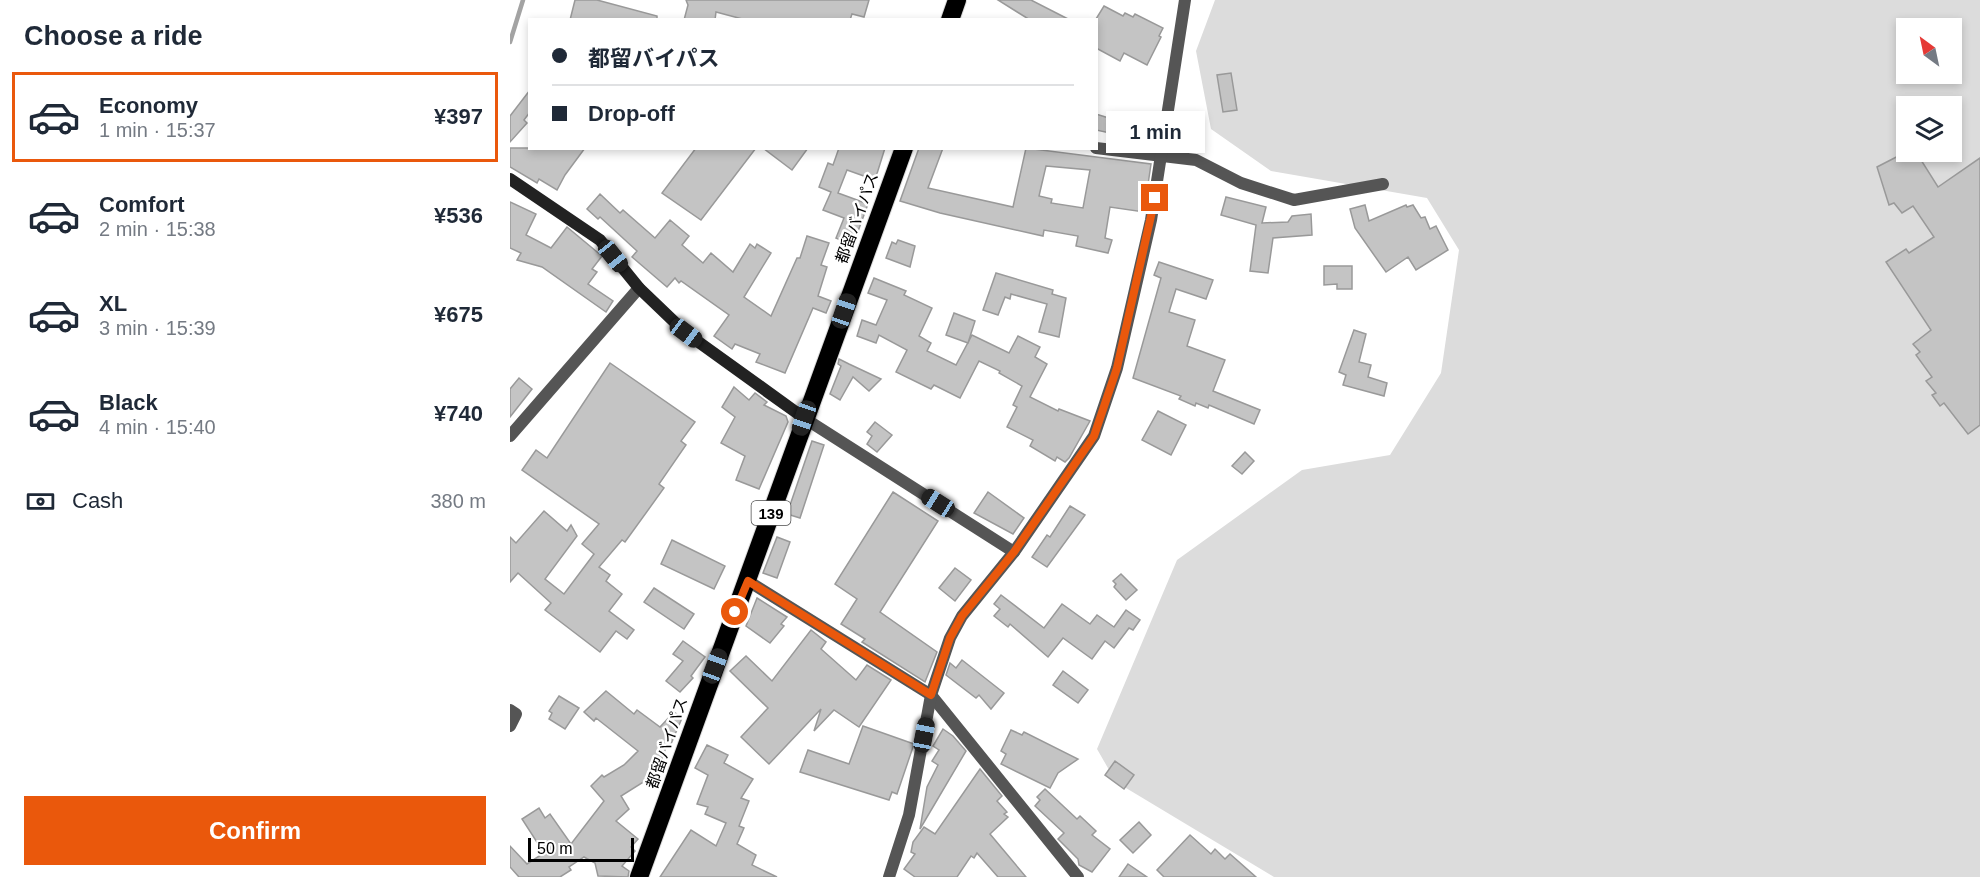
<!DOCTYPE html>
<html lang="en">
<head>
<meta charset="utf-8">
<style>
  :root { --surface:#fff; --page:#f2f2f3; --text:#1f2937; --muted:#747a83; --line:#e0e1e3; --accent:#ea580c }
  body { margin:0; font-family:Helvetica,"Noto Sans JP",sans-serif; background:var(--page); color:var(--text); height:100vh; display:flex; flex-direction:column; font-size:22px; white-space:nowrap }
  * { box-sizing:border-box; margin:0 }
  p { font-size:20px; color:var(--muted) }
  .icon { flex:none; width:33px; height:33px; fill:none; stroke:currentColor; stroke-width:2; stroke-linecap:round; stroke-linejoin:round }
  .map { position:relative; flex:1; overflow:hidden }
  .side { display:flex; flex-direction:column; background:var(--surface); width:510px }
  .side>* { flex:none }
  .hud { position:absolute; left:18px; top:18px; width:570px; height:132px; border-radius:0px; box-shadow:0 3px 9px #0003; display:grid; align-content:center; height:132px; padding:0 24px; background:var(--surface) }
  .needle { width:39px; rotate:327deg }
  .tools { position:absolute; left:1386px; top:18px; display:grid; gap:12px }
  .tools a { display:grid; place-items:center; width:66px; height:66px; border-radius:0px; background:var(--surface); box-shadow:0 3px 9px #0003; font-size:30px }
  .scale { position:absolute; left:18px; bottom:15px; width:106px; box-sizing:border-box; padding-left:6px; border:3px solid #000; border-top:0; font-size:16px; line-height:21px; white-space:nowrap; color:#000; -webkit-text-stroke:4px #fff; paint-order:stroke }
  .end { position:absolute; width:27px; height:27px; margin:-14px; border:8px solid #ea580c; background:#fff; box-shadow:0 0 0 3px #fff }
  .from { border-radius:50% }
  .bubble { position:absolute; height:42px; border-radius:0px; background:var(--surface); box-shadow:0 3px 9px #0003; font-size:20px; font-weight:600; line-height:42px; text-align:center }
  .car { position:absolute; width:18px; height:36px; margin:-18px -9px; border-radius:8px; box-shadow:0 0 4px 2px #0007; background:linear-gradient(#222 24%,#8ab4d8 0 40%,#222 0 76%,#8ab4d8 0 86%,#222 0) }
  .hud b { display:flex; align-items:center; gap:21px; height:57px; font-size:22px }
  .hud b+b { border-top:2px solid var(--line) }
  .hud i { width:15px; height:15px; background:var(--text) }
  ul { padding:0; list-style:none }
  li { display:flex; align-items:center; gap:18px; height:90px; margin:0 12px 9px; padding:0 12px; border:3px solid transparent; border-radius:0px }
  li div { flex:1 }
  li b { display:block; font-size:22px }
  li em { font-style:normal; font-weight:600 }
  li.on { border-color:var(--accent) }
  li>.icon { width:54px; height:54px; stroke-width:1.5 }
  h2 { padding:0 24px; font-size:27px; line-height:72px }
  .pay { display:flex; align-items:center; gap:15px; height:66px; padding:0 24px; font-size:22px }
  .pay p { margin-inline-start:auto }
  .button { display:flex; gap:12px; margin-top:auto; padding:12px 24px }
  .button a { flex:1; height:69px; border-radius:0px; background:var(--accent); color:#fff; font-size:24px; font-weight:600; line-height:69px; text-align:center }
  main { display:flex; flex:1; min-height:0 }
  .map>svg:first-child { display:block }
  .green { fill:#dcdcdc; fill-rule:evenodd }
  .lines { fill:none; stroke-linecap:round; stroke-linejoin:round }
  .stream { stroke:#a3a3a3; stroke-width:4.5 }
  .building { fill:#c4c4c4; stroke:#999; stroke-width:1.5; fill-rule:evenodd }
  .highway-casing { stroke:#dbdbdb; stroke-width:20 }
  .street { stroke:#555; stroke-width:12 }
  .secondary { stroke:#222; stroke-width:12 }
  .highway { stroke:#000; stroke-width:18 }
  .route { stroke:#ea580c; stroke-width:8 }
  .labels { text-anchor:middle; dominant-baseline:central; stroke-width:5; stroke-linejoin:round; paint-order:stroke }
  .shield { fill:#fff; stroke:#4c4c4c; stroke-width:1.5 }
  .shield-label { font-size:15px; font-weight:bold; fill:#000 }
  .street-label { font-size:16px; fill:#000; stroke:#fff }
</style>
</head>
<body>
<main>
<section class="side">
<h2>Choose a ride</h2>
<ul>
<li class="on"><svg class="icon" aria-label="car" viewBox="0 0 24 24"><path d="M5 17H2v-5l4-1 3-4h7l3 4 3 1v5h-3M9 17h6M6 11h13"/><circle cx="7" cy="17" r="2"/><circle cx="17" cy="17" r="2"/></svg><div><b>Economy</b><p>1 min · 15:37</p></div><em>¥397</em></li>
<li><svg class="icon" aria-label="car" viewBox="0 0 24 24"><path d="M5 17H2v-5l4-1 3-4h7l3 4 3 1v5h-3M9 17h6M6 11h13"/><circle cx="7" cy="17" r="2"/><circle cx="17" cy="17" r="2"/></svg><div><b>Comfort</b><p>2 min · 15:38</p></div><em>¥536</em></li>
<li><svg class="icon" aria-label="car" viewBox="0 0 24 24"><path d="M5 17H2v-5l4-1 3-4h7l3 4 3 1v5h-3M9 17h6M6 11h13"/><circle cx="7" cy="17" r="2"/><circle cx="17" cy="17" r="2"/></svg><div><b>XL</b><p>3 min · 15:39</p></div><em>¥675</em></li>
<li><svg class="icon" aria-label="car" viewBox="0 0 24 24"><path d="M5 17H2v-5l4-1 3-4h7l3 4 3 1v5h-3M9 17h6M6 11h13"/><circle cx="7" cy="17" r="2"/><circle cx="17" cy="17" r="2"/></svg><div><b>Black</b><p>4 min · 15:40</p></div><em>¥740</em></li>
</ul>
<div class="pay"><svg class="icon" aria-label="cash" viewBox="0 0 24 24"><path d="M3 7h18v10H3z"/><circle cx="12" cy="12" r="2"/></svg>Cash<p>380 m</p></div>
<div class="button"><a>Confirm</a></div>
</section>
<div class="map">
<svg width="1470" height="877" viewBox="0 0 1470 877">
  <rect width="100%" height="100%" fill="#fff"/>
  <path class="green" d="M705,0H1470V877H764L606,782L587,749L667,560L792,470L880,455L931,373L949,250L917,198L761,171L701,129L686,51ZM1396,28H1442V74H1396ZM1396,106H1442V152H1396Z"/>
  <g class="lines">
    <polyline class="stream" points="0,42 13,0"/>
  </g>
  <g class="building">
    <polygon points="65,0 87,0 147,16 147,20 60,20"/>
    <polygon points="176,0 359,0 354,17 342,14 340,20 236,20 206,12 205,20 174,20 178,5"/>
    <polygon points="488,0 521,0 560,20 520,20"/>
    <polygon points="594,6 613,16 615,13 623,17 625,14 653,28 649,36 651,37 637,65 614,53 610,61 586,48 586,19"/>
    <polygon points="721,73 727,110 713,112 707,75"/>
    <polygon points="20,90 20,112 14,120 17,123 0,142 0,116"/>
    <polygon points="604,113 637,120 632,140 586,130 586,114 602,119"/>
    <polygon points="0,148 75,148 55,175 47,190 29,179 27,183 0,167"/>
    <polygon points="186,148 246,148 191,220 152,193"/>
    <polygon points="253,148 298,148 282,170"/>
    <polygon points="329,148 375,148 365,180 337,170 328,193 358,204 343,245 326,238 334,218 313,210 321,192 309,187 318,163 323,165"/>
    <path d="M409,148H433L418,188L503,207L516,148L641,164L634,212L600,207L595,238L602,240L598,253L566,246L568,236L534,230L533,236L430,213L390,201ZM536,166L580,170L573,208L541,203L542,199L529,196Z"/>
    <polygon points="1396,152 1406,152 1428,187 1470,158 1470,425 1458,434 1434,403 1430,406 1422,395 1426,393 1416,381 1422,377 1406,355 1410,352 1403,344 1421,330 1376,262 1396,249 1399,253 1424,237 1403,206 1392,213 1384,203 1379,205 1367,167"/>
    <polygon points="90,194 110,213 113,210 145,238 160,220 179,236 172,245 193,263 201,253 223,272 240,244 245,248 247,244 261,253 234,297 261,316 287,258 290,258 297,236 319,243 311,265 317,267 308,296 321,301 316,313 303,308 275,373 246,362 250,354 225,344 222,349 204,336 219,315 171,281 169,283 165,278 157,287 122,257 127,251 90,217 88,219 77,209"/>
    <polygon points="716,197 756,207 752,223 778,222 782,216 801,214 802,235 763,238 758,273 740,271 746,225 711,215"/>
    <polygon points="0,202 26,214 16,235 41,248 57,227 92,256 82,269 87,272 78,284 103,301 96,312 32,267 7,260 11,253 0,248"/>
    <polygon points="855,205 859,221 896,205 897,207 903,205 911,218 915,217 920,229 926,226 938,250 906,270 898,257 876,272 845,228 840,209"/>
    <polygon points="388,240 405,246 400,267 376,258 382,242 386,244"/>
    <polygon points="649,262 703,280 696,299 666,289 659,312 685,320 677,346 715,360 703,391 750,410 744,424 699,405 698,408 686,403 685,406 669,399 671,396 623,378 651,278 644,275"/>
    <polygon points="814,266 842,266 842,289 827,289 827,284 814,285"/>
    <polygon points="486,273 543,290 542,294 556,298 549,337 529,332 537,304 501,294 500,299 495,297 488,315 473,310"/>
    <polygon points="364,278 396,291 394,295 422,308 409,336 421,343 417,351 446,365 462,335 499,353 508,336 530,347 525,357 537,364 520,397 548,411 549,409 580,421 559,458 555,462 547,457 545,461 520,446 523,440 497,427 507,407 503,405 512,386 489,373 490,371 469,361 450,398 424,385 421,389 386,372 397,350 369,335 366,343 347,336 352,320 366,325 377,300 358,293"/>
    <polygon points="444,313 465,321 458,343 436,335"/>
    <polygon points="844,330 856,334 849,362 861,365 858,377 877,383 874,396 833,385 836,375 829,372"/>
    <polygon points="329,359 339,364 371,379 359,391 343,377 330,400 320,394 331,366 328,364"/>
    <polygon points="100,363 185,422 171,441 176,445 149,484 154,488 115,542 112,540 89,567 100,575 96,581 112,594 99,611 124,630 117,639 106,631 90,652 35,610 41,603 8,573 0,582 0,537 6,543 34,511 57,531 61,525 67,536 35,579 54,594 84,554 72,544 89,524 12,470 26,450 37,458"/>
    <polygon points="9,378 22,389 0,417 0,389"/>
    <polygon points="224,387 239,400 245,393 257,402 254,405 276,416 278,422 249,489 226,480 235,456 211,443 225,417 212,407"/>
    <polygon points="648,411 676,425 661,455 632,440"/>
    <polygon points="365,422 382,435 367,452 357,444 362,436 357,432"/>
    <polygon points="302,441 314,445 290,518 277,514"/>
    <polygon points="735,452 744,461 732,474 722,466"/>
    <polygon points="383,492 428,521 370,612 427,652 415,682 352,642 355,639 331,624 347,599 325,584"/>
    <polygon points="478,492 514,518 503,534 464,513"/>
    <polygon points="560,506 575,515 537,567 522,557 537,535 540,537"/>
    <polygon points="267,537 280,542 267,578 253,573"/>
    <polygon points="162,540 215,566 204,589 151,564"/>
    <polygon points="445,568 461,580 445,601 429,588"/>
    <polygon points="611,574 627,590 616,600 604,587 606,584 603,581"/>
    <polygon points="144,588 184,614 174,629 134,602"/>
    <polygon points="491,595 534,628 552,604 580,624 587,615 604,627 616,610 630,620 623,630 619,628 604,648 595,641 582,659 553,638 538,657 500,624 498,627 484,616 490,609 484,604"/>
    <polygon points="247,598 277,617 271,624 274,626 260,643 236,626"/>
    <polygon points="301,630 316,642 311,649 346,680 357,665 381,680 349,727 324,710 304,731 311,709 259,764 231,737 258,708 220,671 236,656 262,681"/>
    <polygon points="173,641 195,657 181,676 183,678 170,692 156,681 173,661 163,654"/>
    <polygon points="452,660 494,693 481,709 469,695 466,698 436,675 440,663 446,668"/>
    <polygon points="553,671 578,690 568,703 543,685"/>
    <polygon points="96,691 124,714 127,710 150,727 164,712 172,718 161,744 158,741 150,765 153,770 139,781 138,779 111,796 119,809 106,821 128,839 121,847 125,851 112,866 119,871 118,877 88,876 85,863 74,857 59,867 61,870 50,877 9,877 0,867 0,846 17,864 34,853 12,819 29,808 35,818 40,814 61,844 94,801 81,786 92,775 94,777 114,765 128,751 86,718 84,721 74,712"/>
    <polygon points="49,696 69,708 55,729 39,719 42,713 39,711"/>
    <polygon points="353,726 404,744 387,794 382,792 379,800 290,772 298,750 339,764"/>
    <polygon points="433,729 443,736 456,751 410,829 417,787 428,765 422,761 429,750 423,746"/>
    <polygon points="501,730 512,735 514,732 568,759 548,773 540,788 491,764 496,754 491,751"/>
    <polygon points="197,745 218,755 214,763 243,779 231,798 239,801 229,826 234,828 227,844 246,855 242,865 267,877 150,877 181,830 206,846 216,823 195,814 198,807 187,804 198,775 185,768"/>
    <polygon points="605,761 624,775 614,789 595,775"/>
    <polygon points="470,769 492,796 487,801 497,812 494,814 498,817 480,834 516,877 488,877 467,853 464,858 461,856 447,877 405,877 394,869 405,854 401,852 403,842 414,827 425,834"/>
    <polygon points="535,789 567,819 570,816 586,831 582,835 600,849 582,872 569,865 568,859 548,839 554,833 525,806 530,800 527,797"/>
    <polygon points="629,822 641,835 623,853 610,840"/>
    <polygon points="680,835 701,854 705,849 715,859 720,854 746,877 654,877 647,870"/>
    <polygon points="618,864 637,877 609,877"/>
  </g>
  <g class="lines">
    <defs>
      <g id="highway">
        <polyline points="440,20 447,0"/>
        <polyline points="129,877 394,148"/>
      </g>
    </defs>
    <use href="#highway" class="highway-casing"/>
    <g class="street">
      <polyline points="586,148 686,160 731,183 784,200 873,184"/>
      <polyline points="294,418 504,552"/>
      <polyline points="0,436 129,288"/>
      <polyline points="238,581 421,695 568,877"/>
      <polyline points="0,710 6,714 0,726"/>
      <polyline points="379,877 399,815 421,695 440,638 452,616 504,552 584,436 607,368 641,220 675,0"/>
    </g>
    <polyline class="secondary" points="0,179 90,240 129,288 176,333 294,418"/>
    <use href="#highway" class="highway"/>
  </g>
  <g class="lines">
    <polyline class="route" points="225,612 238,581 421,695 440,638 452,616 504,552 584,436 607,368 645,198"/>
  </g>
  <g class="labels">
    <rect class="shield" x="241.5" y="501" width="39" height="24" rx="4.5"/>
    <g class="shield-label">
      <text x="261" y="513">139</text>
    </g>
    <g class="street-label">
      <text transform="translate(347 218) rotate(-70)">都留バイパス</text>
      <text transform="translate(157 743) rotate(-71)">都留バイパス</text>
    </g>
  </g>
</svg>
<div class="tools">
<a><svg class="needle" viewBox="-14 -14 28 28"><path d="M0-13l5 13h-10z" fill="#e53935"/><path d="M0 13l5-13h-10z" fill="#747a83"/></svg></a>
<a><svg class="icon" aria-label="layers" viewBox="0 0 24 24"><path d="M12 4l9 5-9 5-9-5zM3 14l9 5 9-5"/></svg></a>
</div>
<div class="scale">50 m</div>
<i class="end from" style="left:225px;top:612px"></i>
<i class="end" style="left:645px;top:198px"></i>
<div class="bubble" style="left:596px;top:111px;width:99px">1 min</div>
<i class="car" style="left:103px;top:256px;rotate:141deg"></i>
<i class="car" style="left:334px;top:311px;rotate:19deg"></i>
<i class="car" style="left:176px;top:333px;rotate:127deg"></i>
<i class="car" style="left:294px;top:418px;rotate:199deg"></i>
<i class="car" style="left:428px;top:503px;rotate:302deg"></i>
<i class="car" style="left:205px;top:666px;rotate:20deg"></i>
<i class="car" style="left:414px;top:735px;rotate:11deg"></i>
<div class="hud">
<b><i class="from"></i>都留バイパス</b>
<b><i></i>Drop-off</b>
</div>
</div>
</main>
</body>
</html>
